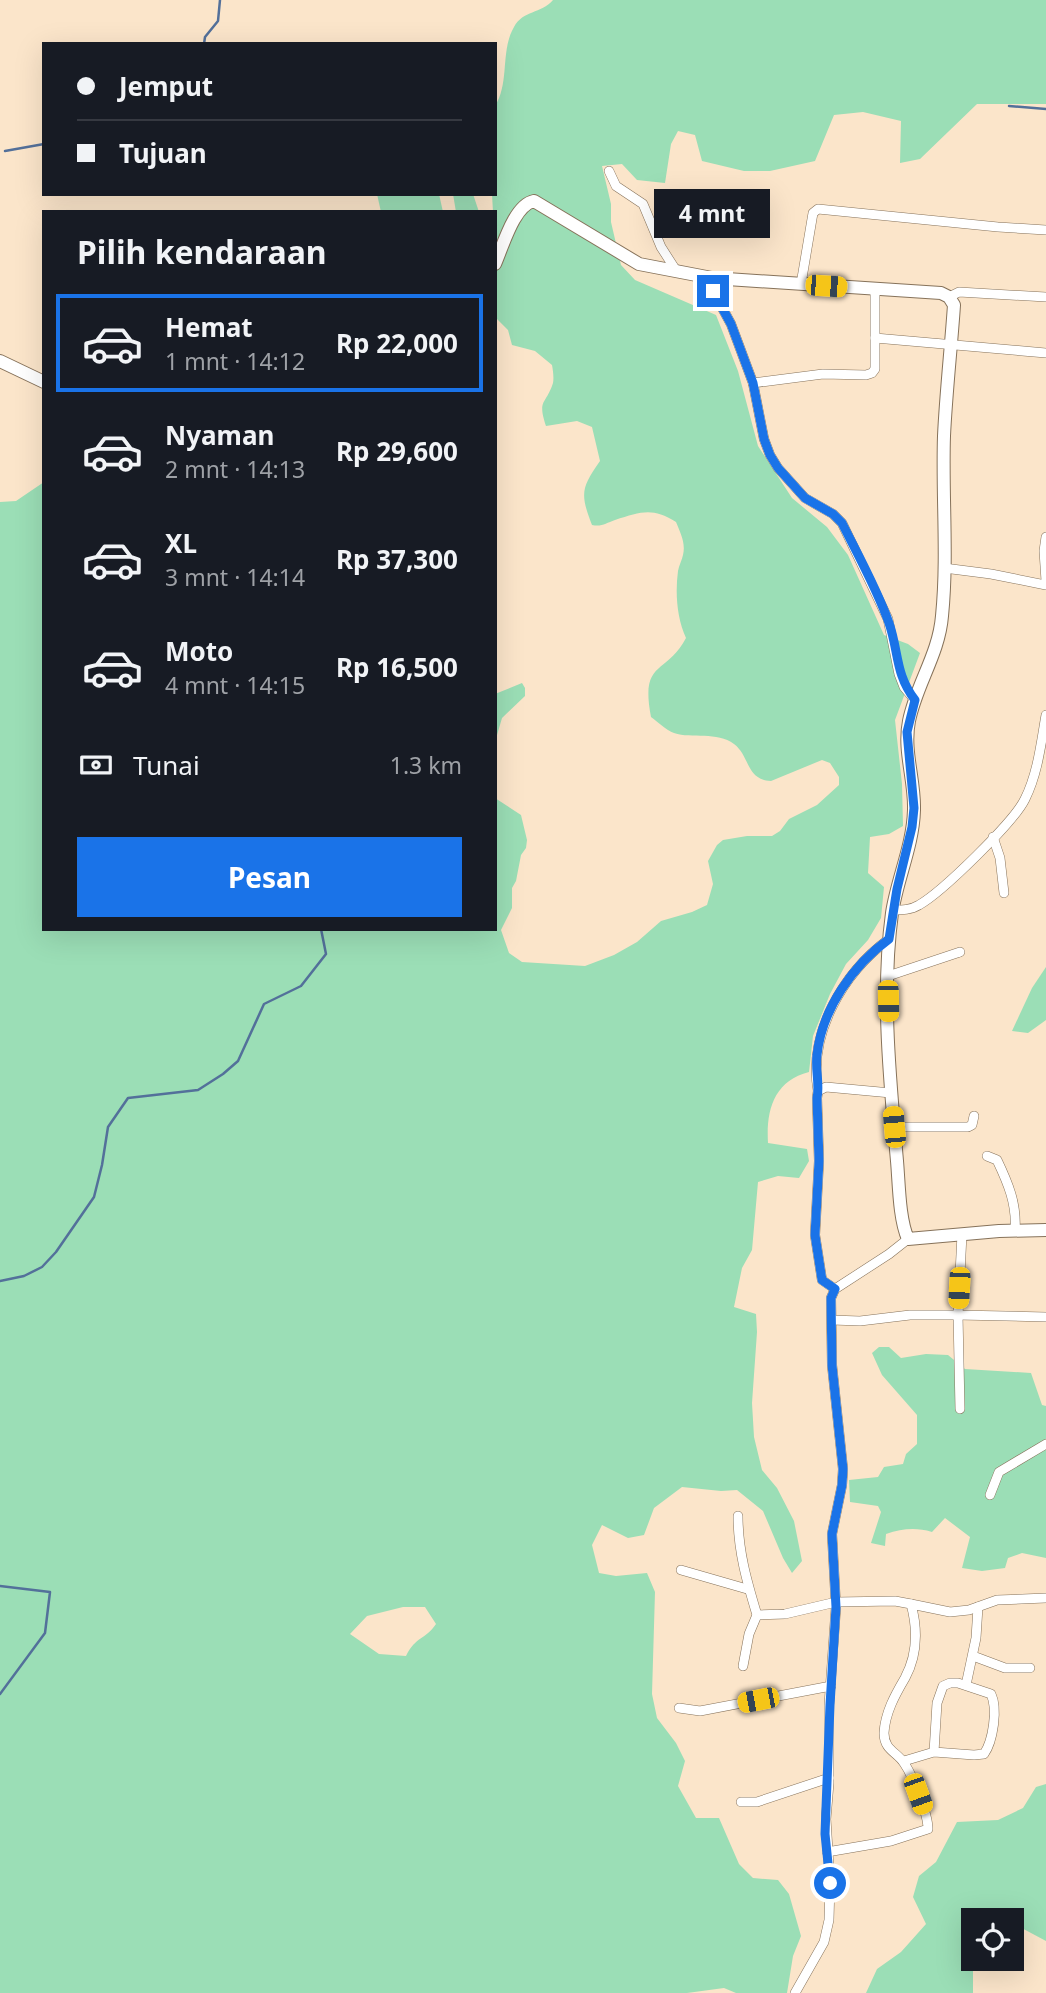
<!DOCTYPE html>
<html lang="id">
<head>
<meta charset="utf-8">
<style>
  :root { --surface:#171b24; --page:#20242c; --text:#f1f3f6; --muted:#9ea1a6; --line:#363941; --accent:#1a73e8 }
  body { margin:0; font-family:"Noto Sans",sans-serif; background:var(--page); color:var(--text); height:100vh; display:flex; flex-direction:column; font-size:26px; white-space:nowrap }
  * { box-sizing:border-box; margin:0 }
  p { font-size:23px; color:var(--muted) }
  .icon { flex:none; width:38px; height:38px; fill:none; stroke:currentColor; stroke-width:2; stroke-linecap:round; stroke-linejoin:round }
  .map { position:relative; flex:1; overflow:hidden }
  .details { position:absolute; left:42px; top:210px; width:455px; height:721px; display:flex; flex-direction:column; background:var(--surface); border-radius:0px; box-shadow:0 7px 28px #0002 }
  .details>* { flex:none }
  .banner { position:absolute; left:42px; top:42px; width:455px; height:154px; border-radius:0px; box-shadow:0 7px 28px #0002; display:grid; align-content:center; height:154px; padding:0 35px; background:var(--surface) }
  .buttons { position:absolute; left:961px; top:1908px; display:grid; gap:14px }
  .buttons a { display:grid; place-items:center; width:63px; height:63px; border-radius:0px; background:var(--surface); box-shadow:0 7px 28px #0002; font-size:35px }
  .end { position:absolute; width:32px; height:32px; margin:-16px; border:9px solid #1a73e8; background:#fff; box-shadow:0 0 0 4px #fff }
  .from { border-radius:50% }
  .bubble { position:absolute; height:49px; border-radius:0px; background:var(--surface); box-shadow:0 7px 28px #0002; font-size:23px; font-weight:700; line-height:49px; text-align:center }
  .car { position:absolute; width:21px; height:42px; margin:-21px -10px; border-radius:9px; box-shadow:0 0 5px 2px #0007; background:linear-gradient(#f5c518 24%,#345 0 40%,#f5c518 0 76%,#345 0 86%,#f5c518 0) }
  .banner b { display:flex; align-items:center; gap:24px; height:66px; font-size:26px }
  .banner b+b { border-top:2px solid var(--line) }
  .banner i { width:18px; height:18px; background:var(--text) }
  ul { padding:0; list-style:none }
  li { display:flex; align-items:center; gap:21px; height:98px; margin:0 14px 10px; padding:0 21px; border:4px solid transparent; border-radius:0px }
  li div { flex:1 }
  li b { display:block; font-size:26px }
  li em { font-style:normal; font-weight:700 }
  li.on { border-color:var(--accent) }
  li>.icon { width:63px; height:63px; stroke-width:1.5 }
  h2 { padding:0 35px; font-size:32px; line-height:84px }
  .pay { display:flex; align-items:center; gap:18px; height:77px; padding:0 35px; font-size:26px }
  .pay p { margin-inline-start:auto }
  .primary-button { display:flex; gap:14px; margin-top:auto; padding:14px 35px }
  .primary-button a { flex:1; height:80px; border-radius:0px; background:var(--accent); color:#fff; font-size:28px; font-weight:700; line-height:80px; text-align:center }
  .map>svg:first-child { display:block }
  .green { fill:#9bdeb6; fill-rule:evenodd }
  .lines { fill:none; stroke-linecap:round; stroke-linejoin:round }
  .stream { stroke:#53709a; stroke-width:2.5 }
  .street-casing { stroke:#86725a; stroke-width:10 }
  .secondary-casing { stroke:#86725a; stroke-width:14 }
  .street { stroke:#fff; stroke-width:9 }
  .secondary { stroke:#fff; stroke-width:12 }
  .route { stroke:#1a73e8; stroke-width:9 }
</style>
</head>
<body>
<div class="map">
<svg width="1046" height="1993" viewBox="0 0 1046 1993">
  <rect width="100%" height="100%" fill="#fbe5ca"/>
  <g class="green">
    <path d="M553,0H1046V104H977L920,159L900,163L901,121L863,112L834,115L815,161L770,171H744L702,161L695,135L678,131L671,144L665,183L637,180L622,164L602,166L611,204V222L621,265L635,280L716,315L738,371L758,446L792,498L827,527L848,555L884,635L908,644L920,653L895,720L902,784L903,826L889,834L870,837L868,873L884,887L881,918L868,940L846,964L830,994L813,1036L809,1072C774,1081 766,1110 768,1143L807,1149L809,1161L799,1178L778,1176L758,1182L752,1250L742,1268L734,1307L756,1314L757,1332L752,1403L754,1437L762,1470L777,1488L794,1521L802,1561L792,1573L783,1558L763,1511L737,1490L721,1491L682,1487L654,1508L644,1535L628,1538L602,1525L592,1545L599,1573L616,1576L647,1573L655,1592L652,1694L657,1718L676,1743L685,1761L678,1786L696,1818H719L739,1864L753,1878L778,1880L789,1894L801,1936L793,1956L787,1993H736L724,1988L687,1993H0V502L16,501L44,482V929H495V798L521,815L527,840L526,848L521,855L516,881L512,888V908L501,930L509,953L522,962L585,966L614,955L637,942L661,921L692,912L707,905L713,884L708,861L717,845L723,840L747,836H772L780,831L789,819L817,805L839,785V777L830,763L822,760L771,781C746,780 750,756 734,744C717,731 692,739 674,733C666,730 658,722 651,717C640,659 666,676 686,638C677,618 675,594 678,571C679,565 682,560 683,555C686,543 680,532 676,522C652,507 641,512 615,520C606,523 602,527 592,525C580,494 581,488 600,461L592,427L577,421L546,426C537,399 546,405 553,383C554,378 553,370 552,365L535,351L512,345L508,330L495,317V212H493L492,194H495V106C510,82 500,51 514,27C523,10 541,14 553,0ZM403,1607H425L436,1624C425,1640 416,1636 406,1656L379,1654L350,1634L367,1616Z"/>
    <polygon points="377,194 439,194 443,212 381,212"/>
    <polygon points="453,194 473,194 479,212 456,212"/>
    <polygon points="522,683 525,688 525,696 502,718 495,742 495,694"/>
    <polygon points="1046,967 1046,1020 1028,1033 1012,1031 1032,988"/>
    <path d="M879,1347H889L901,1358L926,1354L948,1355L965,1369L1031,1373L1042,1405L1046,1406V1558L1022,1553L1008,1558L1005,1568L982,1571L962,1568L970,1537L945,1518L932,1532C915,1527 902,1529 886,1534L885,1546L871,1543L881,1512L878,1506L850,1502L849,1480L878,1477L884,1467L903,1464L906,1454L917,1444V1415L882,1375L872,1353Z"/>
    <polygon points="1046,1784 1046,1941 1012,1923 1012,1920 973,1920 973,1993 866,1993 877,1969 901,1952 926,1924 913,1897 919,1876 936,1862 957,1822 998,1820 1023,1808 1036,1787"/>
  </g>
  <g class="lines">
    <g class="stream">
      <polyline points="204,44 205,37 218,21 220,0"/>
      <polyline points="1009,106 1046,109"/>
      <polyline points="5,151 44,144"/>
      <polyline points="0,1281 24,1276 42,1267 56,1252 94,1197 102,1165 108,1127 128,1098 198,1090 223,1074 238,1061 264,1004 301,986 326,954 321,929"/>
      <polyline points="0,1586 50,1592 45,1633 0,1694"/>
    </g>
    <defs>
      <g id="street">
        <polyline points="609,171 616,186 643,204 661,247 677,272"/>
        <polyline points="712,278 713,291 731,324 753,383 764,439 770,455 778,468 805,498 833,514 842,523 888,619 899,674 904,687 915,700"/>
        <polyline points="801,284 813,213 818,209 998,227 1046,230"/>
        <polyline points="949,297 959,292 1046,297"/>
        <polyline points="875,338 1046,353"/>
        <polyline points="753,383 823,374 866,375 872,373 875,369 875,288"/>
        <polyline points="1046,537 1044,551 1046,581"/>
        <polyline points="944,568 991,574 1046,585"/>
        <polyline points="993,837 1000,858 1004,893"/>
        <path d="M893,910C902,910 911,910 919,905C942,892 1014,822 1025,799C1038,773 1041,743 1046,715"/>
        <polyline points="888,976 960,952"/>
        <path d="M818,1091C808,1033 843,973 889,939"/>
        <polyline points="894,1127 968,1127 972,1125 974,1116"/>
        <path d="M987,1156L997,1160C1008,1183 1017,1204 1015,1230"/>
        <polyline points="962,1234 958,1315 1046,1317"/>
        <polyline points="835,1289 822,1280 815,1235 819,1161 817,1098 818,1091 826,1087 891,1093"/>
        <polyline points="832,1320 860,1321 910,1315 958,1315 960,1409"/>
        <polyline points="990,1495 999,1472 1046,1444"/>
        <path d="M738,1516C738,1551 747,1582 757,1615L749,1634L743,1666"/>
        <polyline points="681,1570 747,1589"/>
        <polyline points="757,1615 785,1614 836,1602 895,1601 911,1604"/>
        <polyline points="973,1656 1005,1668 1030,1668"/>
        <polyline points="966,1685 976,1638 978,1607"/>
        <polyline points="679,1708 700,1711 831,1686"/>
        <path d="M904,1761L934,1752L974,1755L984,1754C993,1741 998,1709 991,1694L958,1683H950L943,1686L937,1703L934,1752"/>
        <polyline points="741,1802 757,1802 829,1778"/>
        <path d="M827,1852L891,1841L928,1829C928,1814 913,1776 904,1763C897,1752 884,1750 884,1733C885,1713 895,1695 905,1678C918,1654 918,1630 911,1604L950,1612L969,1610L997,1600L1046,1598"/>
        <polyline points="795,1993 824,1942 829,1920 830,1883 826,1819 829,1783 829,1705 836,1607 832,1534 842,1485 843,1469 832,1365 831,1298 835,1289 889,1254 908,1239"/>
      </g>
      <g id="secondary">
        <path d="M495,264C503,246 514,205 534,201L639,264L712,278L941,293L949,297L954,305C951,349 946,393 944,436C942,496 948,556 942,616C939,654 916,685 909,721C903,751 915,780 914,810C913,846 897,879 892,913C881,995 890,1080 897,1161C899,1183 899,1219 908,1239L999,1231L1046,1230"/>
        <polyline points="0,361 44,382"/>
      </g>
    </defs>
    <use href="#street" class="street-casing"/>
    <use href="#secondary" class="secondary-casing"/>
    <use href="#street" class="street"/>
    <use href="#secondary" class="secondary"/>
  </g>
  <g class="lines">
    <path class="route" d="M713,291L731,324L753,383L764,439L770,455L778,468L805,498L833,514L842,523C858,555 877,589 889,623C899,652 895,674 915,700L907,732L914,808L912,827L897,889L889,939C853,965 822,1009 817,1055C815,1069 820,1085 817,1098L819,1161L815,1235L822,1280L835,1289L831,1298L832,1365L843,1469L842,1485L832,1534L836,1607L830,1705L825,1834L830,1883"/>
  </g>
</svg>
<div class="buttons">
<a><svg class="icon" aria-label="locate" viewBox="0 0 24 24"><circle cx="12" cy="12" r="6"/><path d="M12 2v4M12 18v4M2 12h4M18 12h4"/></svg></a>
</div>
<i class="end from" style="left:830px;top:1883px"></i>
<i class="end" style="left:713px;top:291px"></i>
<div class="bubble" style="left:654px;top:189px;width:116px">4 mnt</div>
<i class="car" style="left:826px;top:286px;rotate:94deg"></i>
<i class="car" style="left:888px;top:1001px;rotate:179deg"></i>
<i class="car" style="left:894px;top:1127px;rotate:355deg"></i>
<i class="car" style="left:959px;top:1288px;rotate:183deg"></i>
<i class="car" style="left:758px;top:1700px;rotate:259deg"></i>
<i class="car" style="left:918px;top:1794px;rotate:160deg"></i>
<div class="banner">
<b><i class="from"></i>Jemput</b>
<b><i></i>Tujuan</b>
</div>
<section class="details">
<h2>Pilih kendaraan</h2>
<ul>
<li class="on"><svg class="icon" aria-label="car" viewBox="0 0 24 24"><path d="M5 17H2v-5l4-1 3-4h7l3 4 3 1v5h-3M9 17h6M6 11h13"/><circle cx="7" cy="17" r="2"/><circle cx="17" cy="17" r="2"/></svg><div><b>Hemat</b><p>1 mnt · 14:12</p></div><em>Rp 22,000</em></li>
<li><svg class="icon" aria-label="car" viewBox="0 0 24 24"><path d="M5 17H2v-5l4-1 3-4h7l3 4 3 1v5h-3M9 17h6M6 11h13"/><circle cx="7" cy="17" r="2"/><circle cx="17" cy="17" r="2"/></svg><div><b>Nyaman</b><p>2 mnt · 14:13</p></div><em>Rp 29,600</em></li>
<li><svg class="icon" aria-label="car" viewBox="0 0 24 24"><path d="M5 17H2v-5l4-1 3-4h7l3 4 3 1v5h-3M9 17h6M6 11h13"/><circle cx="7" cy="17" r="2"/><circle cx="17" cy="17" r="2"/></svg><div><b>XL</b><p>3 mnt · 14:14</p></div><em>Rp 37,300</em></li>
<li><svg class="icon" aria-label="car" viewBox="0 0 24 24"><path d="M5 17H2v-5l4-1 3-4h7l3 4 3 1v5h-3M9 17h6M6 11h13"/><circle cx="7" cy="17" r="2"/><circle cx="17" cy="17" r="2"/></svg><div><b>Moto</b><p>4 mnt · 14:15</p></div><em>Rp 16,500</em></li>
</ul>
<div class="pay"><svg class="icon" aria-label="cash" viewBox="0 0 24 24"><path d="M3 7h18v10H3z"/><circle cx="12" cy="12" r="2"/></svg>Tunai<p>1.3 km</p></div>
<div class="primary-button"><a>Pesan</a></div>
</section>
</div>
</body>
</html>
